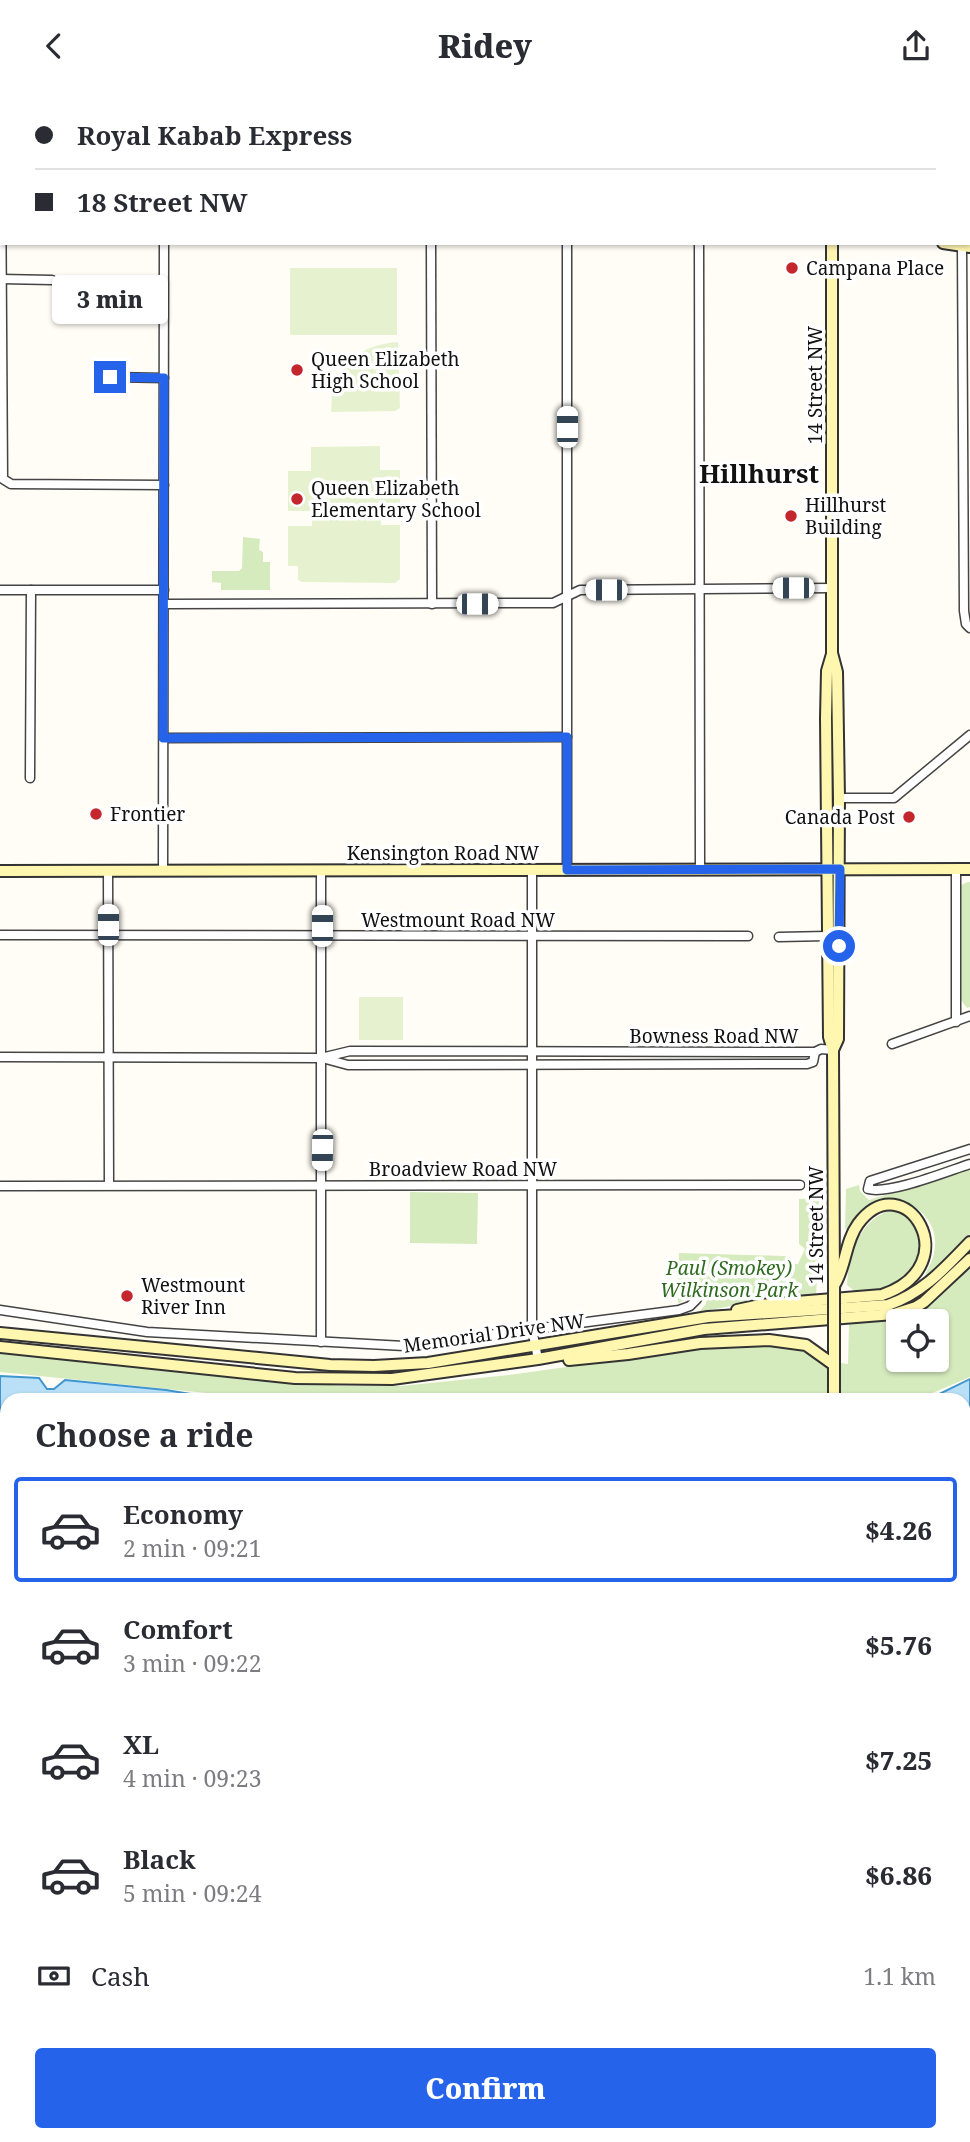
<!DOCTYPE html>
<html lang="en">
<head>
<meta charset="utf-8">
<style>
  :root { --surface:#fff; --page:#f7f7f7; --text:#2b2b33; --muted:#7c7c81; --line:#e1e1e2; --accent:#2563eb }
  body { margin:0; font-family:"Noto Serif",serif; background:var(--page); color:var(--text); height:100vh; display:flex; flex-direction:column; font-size:26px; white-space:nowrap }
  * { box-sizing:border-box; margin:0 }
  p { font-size:23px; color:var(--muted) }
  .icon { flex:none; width:38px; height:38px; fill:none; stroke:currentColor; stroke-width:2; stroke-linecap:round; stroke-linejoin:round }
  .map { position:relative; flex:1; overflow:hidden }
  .sheet { position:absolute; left:0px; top:1302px; width:971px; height:749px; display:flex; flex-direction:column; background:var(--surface); border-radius:21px 21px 0 0; box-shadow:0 2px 5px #0004 }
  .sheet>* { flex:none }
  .banner { position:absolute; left:0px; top:0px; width:971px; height:154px; box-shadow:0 2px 5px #0004; display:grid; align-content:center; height:154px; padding:0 35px; background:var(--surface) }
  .controls { position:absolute; left:886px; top:1218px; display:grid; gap:14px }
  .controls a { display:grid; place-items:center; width:63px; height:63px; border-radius:7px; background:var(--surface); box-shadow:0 2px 5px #0004; font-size:35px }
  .end { position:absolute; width:32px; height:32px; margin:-16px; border:9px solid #2563eb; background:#fff; box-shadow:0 0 0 4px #fff }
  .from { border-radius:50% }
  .bubble { position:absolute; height:49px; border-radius:7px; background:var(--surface); box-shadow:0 2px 5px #0004; font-size:23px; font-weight:800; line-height:49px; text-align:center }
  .car { position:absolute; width:21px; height:42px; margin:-21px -10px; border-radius:9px; box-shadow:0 0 5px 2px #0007; background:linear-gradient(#fff 24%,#345 0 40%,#fff 0 76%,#345 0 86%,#fff 0) }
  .banner b { display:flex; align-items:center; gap:24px; height:66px; font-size:26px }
  .banner b+b { border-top:2px solid var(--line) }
  .banner i { width:18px; height:18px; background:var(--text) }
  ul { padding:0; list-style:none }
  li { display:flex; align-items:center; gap:21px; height:105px; margin:0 14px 10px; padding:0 21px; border:4px solid transparent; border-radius:7px }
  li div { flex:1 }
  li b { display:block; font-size:26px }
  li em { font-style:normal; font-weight:800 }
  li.selected { border-color:var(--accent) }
  li>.icon { width:63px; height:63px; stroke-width:1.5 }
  h2 { padding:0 35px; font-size:32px; line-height:84px }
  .pay { display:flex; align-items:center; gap:18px; height:77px; padding:0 35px; font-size:26px }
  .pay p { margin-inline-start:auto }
  .button { display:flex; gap:14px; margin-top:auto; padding:14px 35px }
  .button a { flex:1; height:80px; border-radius:7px; background:var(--accent); color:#fff; font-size:28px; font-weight:800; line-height:80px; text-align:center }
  header { display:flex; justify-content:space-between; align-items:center; height:91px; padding:0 35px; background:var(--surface); font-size:32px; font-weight:800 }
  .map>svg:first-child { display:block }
  .green { fill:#d5ebbd; fill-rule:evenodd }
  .pitch { fill:#e6f2cf }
  .water { fill:#b9e0f7; stroke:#3f96cf; stroke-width:2 }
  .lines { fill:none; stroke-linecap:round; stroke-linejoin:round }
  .street-casing { stroke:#444; stroke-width:11 }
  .secondary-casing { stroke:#333; stroke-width:14 }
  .street { stroke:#fff; stroke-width:8 }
  .secondary { stroke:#fff6b0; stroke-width:10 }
  .tram { stroke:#c4262e; stroke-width:2 }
  .rail { stroke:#c4262e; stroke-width:2.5 }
  .secondary-bridge-casing { stroke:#333; stroke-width:14; stroke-linecap:butt }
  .secondary-bridge { stroke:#fff6b0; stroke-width:10 }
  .route { stroke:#2563eb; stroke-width:9 }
  .poi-dot { fill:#c4262e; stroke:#fff; stroke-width:2.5 }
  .labels { text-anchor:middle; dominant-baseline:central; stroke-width:7; stroke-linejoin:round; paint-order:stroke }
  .poi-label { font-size:19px; fill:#111; stroke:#fff; text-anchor:start }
  .street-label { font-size:19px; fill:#111; stroke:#fff }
  .park-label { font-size:19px; font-style:italic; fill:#2f6b1f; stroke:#fff }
  .district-label { font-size:26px; font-weight:bold; fill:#111; stroke:#fff }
</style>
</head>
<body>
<header><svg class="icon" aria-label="back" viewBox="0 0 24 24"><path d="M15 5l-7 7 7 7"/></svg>Ridey<svg class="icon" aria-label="share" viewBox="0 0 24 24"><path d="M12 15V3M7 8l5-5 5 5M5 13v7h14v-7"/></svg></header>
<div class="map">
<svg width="970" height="2051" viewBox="0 0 970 2051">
  <rect width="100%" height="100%" fill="#fffdf5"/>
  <g class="green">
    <polygon points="243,446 260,448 259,459 263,461 263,471 270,471 270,499 221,499 221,492 212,491 212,480 239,480 242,477"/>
    <polygon points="968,791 970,791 970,916 967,917 961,909 961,794"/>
    <path d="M970,1078V1143L923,1190C926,1180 934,1170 935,1156C938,1123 903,1100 873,1114C861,1119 854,1131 845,1139L846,1098L859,1094L860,1100L869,1109Z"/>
    <polygon points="410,1101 478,1102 477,1153 410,1152"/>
    <polygon points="819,1107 819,1183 817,1188 816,1204 768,1208 699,1221 706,1213 708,1202 696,1197 690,1198 685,1208 678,1213 679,1162 784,1165 790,1167 790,1173 798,1173 805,1158 799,1153 799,1108"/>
    <path d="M889,1120H899L919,1132L922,1169C897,1194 894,1198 857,1202L847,1194C848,1164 859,1130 889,1120Z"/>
    <path d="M970,1176V1286L916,1309H275L0,1281V1261L341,1295H401L509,1284L717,1255L775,1254L805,1258L816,1269L848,1273L849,1233C917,1229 923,1224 970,1176ZM898,1230H936V1269H898Z"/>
    <polygon points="0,1415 7,1416 7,1490 0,1494"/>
  </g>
  <g class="pitch">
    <rect x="290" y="177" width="107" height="67"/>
    <path d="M398,251L400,317L395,320L331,321C332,314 331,305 333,298C341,267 369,253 398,251Z"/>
    <polygon points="380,355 380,379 400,379 400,419 381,420 381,434 400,434 400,488 395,492 302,491 298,489 298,475 288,475 288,435 312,435 312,420 288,420 288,380 311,380 311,356"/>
    <rect x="359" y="906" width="44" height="43"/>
  </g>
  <g class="water">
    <polygon points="0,1285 39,1287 47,1298 54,1298 65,1289 166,1299 215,1307 265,1309 7,1309 7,1415 0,1414"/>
    <polygon points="970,1288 970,1440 964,1441 964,1309 927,1309"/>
  </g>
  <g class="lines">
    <defs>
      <g id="street">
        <polyline points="162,0 162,2"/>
        <polyline points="567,0 567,2"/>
        <polyline points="699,0 699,2"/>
        <polyline points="1,80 3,388 11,393 164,394"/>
        <polyline points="431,152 432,513"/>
        <polyline points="567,152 567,779"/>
        <polyline points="699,152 700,778"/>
        <polyline points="962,156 964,520 966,533 970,537"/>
        <polyline points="1,188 52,189"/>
        <polyline points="110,286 164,287"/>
        <polyline points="0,499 164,499"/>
        <polyline points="164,513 553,512 580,499 833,497"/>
        <polyline points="164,647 567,646"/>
        <polyline points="30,687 31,499"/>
        <polyline points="839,707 894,707 970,644"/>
        <polyline points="532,779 532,1238 538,1268"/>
        <polyline points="108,780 109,1094"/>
        <polyline points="163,780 164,152"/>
        <polyline points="321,780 321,1251"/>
        <polyline points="0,844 748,845"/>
        <polyline points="779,846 827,845"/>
        <polyline points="956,931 956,778"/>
        <polyline points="892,953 970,925"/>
        <polyline points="0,966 322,967 348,974 807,973 813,971 815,961"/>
        <polyline points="325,966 350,960 815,961 821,958 833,959"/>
        <path d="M970,1058L870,1090L868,1098C889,1104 948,1080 970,1073"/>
        <polyline points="0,1095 800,1094"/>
        <polyline points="0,1219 147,1241 404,1255 679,1219 690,1215 697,1208"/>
        <polyline points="0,1505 7,1500"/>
        <polyline points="0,1746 7,1746"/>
        <polyline points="0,2011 7,2011"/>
        <polyline points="15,2051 15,2044"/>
        <polyline points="228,2051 228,2044"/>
        <polyline points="440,2051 440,2044"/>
        <polyline points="650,2051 650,2044"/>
      </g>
      <g id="secondary">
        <polyline points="831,2 831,0"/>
        <polyline points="0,80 2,80"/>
        <polyline points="832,152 832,562 837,581 839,707 838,948 833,959"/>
        <polyline points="943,152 970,156"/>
        <polyline points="832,563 827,580 826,627 829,946 833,959 834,1196"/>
        <polyline points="0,780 970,778"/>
        <path d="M737,1219L760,1214L882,1204C970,1174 904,1071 858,1133C845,1151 846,1175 835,1193"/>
        <path d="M0,1242L330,1274L374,1275L428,1272L708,1226L888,1214C923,1202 945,1177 970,1151"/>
        <polyline points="0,1256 295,1287 392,1288 538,1268 704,1238 894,1223 916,1216 924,1211 970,1168"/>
        <polyline points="569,1269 628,1263 700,1252 769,1249 806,1254 834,1274"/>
        <polyline points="834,1309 834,1249"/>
        <polyline points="964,1515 970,1513"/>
        <polyline points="964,1535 970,1535"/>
        <polyline points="964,1544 970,1544"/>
        <polyline points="0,1560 7,1560"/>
        <polyline points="0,1578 7,1573"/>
        <polyline points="964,1618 970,1614"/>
        <polyline points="964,1691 970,1694"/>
        <polyline points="0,1694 7,1693"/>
        <polyline points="964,1712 970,1713"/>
        <polyline points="964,1724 970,1725"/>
        <polyline points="964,1733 970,1734"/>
        <polyline points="0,1878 7,1878"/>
        <polyline points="964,1921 970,1922"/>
        <polyline points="788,2044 940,2051"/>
      </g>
    </defs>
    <use href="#street" class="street-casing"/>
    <use href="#secondary" class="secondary-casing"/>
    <use href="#street" class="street"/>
    <use href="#secondary" class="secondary"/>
    <g class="tram">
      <polyline points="964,1677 970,1671"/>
      <polyline points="0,1817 7,1817"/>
    </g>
    <g class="rail">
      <polyline points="0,1790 7,1790"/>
      <polyline points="964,1828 970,1828"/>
    </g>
    <defs>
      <polyline id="secondary-bridge" points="834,1249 834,1196"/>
    </defs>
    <use href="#secondary-bridge" class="secondary-bridge-casing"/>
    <use href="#secondary-bridge" class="secondary-bridge"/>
  </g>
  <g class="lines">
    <polyline class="route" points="110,286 164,287 163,647 567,646 567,779 840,778 839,855"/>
  </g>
  <g class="poi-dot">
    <circle cx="792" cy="177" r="7"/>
    <circle cx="297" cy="279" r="7"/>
    <circle cx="297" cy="408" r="7"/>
    <circle cx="791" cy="425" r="7"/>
    <circle cx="96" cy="723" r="7"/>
    <circle cx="909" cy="726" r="7"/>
    <circle cx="127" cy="1205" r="7"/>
  </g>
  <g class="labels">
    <g class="poi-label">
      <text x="806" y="177">Campana Place</text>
      <text x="311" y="268">Queen Elizabeth<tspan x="311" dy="22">High School</tspan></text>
      <text x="311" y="397">Queen Elizabeth<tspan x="311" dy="22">Elementary School</tspan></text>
      <text x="805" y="414">Hillhurst<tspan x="805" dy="22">Building</tspan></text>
      <text x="110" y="723">Frontier</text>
      <text x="895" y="726" text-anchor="end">Canada Post</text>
      <text x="141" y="1194">Westmount<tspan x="141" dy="22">River Inn</tspan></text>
    </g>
    <g class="street-label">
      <text transform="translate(815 294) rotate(-90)">14 Street NW</text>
      <text x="443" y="762">Kensington Road NW</text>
      <text x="458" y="829">Westmount Road NW</text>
      <text x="714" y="945">Bowness Road NW</text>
      <text x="463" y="1078">Broadview Road NW</text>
      <text transform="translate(816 1134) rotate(-90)">14 Street NW</text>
      <text transform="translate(494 1242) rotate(-8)">Memorial Drive NW</text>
    </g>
    <g class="park-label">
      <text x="729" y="1177">Paul (Smokey)<tspan x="729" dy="22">Wilkinson Park</tspan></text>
    </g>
    <g class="district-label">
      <text x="759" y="382">Hillhurst</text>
    </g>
  </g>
</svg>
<div class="controls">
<a><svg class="icon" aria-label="locate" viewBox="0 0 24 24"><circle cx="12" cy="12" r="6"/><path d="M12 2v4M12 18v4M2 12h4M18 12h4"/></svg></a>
</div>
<i class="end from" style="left:839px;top:855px"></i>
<i class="end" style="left:110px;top:286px"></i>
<div class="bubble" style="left:52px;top:184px;width:116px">3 min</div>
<i class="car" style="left:567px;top:336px;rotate:0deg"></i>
<i class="car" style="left:793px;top:497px;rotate:270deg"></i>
<i class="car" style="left:606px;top:499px;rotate:270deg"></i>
<i class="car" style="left:477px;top:513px;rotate:90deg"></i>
<i class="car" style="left:108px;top:834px;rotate:0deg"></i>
<i class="car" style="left:322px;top:835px;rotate:0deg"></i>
<i class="car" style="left:322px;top:1059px;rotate:181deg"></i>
<div class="banner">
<b><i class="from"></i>Royal Kabab Express</b>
<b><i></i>18 Street NW</b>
</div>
<section class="sheet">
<h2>Choose a ride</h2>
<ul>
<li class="selected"><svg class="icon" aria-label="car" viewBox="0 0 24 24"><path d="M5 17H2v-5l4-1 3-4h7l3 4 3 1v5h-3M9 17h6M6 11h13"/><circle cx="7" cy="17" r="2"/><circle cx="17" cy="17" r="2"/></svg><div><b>Economy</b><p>2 min · 09:21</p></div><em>$4.26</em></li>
<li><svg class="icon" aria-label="car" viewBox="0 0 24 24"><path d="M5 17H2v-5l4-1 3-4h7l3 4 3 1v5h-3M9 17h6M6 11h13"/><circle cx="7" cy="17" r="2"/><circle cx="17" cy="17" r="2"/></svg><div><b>Comfort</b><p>3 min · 09:22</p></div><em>$5.76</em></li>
<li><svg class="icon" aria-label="car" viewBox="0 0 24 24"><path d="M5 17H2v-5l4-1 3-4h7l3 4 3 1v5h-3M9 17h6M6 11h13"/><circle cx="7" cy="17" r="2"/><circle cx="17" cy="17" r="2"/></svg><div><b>XL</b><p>4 min · 09:23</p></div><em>$7.25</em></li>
<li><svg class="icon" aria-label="car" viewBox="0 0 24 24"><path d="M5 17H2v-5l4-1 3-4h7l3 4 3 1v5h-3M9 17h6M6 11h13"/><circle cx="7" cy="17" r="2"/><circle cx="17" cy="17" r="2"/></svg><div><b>Black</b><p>5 min · 09:24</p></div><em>$6.86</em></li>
</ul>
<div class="pay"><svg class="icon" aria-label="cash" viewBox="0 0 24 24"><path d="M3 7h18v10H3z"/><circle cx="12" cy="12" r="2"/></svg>Cash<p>1.1 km</p></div>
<div class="button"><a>Confirm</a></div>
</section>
</div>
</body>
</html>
